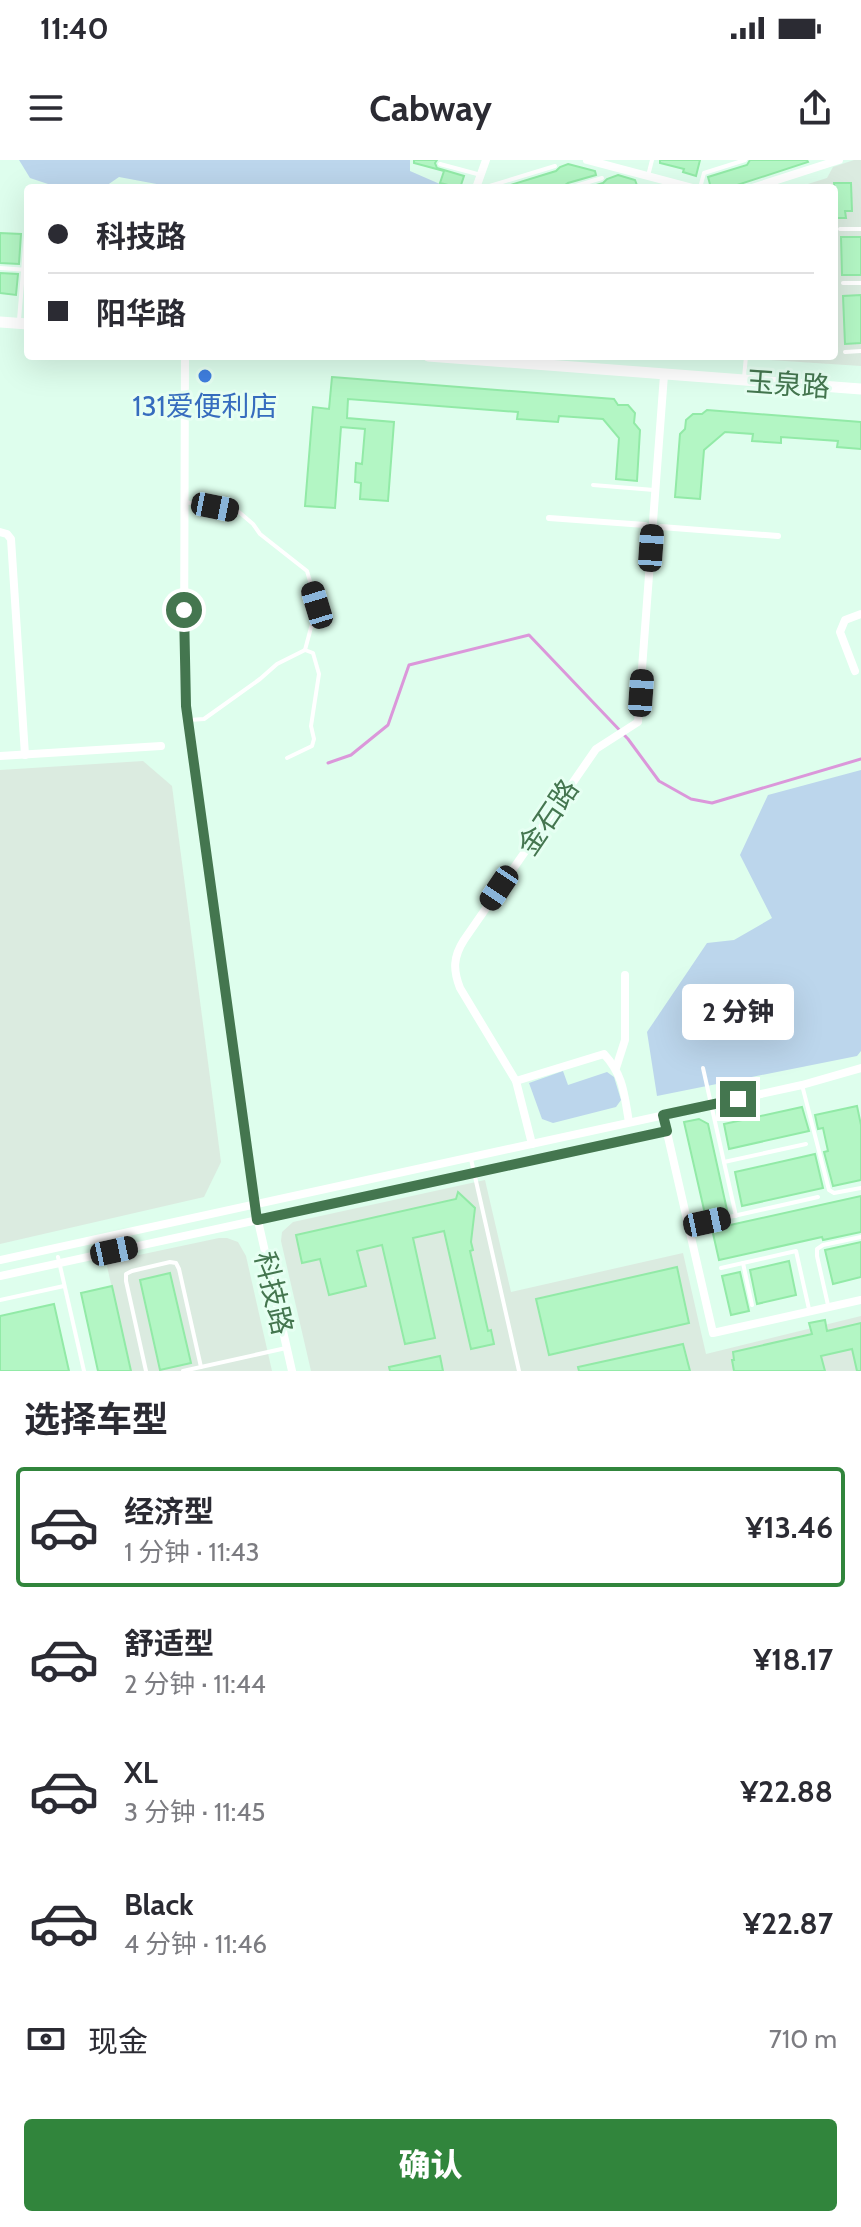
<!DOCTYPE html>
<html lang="zh">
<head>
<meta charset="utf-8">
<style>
  :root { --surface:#fff; --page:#f7f7f7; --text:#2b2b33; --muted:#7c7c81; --line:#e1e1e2; --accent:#31853c }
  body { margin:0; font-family:Cabin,"Noto Sans SC",sans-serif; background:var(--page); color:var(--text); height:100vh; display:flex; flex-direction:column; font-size:30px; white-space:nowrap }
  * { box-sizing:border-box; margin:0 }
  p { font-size:26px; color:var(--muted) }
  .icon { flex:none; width:44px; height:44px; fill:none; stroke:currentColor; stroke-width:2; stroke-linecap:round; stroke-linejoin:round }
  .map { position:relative; height:1211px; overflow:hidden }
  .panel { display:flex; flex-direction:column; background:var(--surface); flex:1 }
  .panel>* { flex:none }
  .top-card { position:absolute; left:24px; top:24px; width:814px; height:176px; border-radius:8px; box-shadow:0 8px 32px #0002; display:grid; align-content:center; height:176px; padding:0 24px; background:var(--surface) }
  .end { position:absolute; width:36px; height:36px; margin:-18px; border:10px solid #44764f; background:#fff; box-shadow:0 0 0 4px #fff }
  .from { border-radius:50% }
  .bubble { position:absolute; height:56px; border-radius:8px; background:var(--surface); box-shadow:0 8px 32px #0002; font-size:26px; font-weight:800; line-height:56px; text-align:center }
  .car { position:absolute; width:24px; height:48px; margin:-24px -12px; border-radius:10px; box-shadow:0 0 6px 2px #0007; background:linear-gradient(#222 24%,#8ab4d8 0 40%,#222 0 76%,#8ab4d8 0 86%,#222 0) }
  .top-card b { display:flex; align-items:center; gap:28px; height:76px; font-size:30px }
  .top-card b+b { border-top:2px solid var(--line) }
  .top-card i { width:20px; height:20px; background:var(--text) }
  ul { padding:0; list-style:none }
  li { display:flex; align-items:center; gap:24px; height:120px; margin:0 16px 12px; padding:0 8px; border:4px solid transparent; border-radius:8px }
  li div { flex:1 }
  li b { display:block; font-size:30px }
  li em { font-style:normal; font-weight:800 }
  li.current { border-color:var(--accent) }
  li>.icon { width:72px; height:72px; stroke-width:1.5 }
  h2 { padding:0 24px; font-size:36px; line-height:96px }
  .pay { display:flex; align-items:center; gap:20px; height:88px; padding:0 24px; font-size:30px }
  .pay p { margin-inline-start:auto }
  .cta { display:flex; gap:16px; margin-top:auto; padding:16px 24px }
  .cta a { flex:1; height:92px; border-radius:8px; background:var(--accent); color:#fff; font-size:32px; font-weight:800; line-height:92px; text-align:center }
  .status { display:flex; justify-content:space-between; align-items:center; height:56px; padding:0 40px; background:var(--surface); direction:ltr }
  .status svg { height:22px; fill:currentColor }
  header { display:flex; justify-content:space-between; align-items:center; height:104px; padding:0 24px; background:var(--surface); font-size:36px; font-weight:800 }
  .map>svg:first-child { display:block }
  .industrial { fill:#dbebe0 }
  .green { fill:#bcd6ec }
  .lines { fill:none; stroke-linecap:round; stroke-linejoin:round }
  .stream { stroke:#db97da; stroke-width:3 }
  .building { fill:#b3f6c4; stroke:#92eaa7; stroke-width:2 }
  .service { stroke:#fff; stroke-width:4 }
  .pedestrian { stroke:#fff; stroke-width:6 }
  .minor { stroke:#fff; stroke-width:8 }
  .tertiary { stroke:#fff; stroke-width:11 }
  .route { stroke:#44764f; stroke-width:10 }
  .shop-dot { fill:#3f7fe0; stroke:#e6fff2; stroke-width:3 }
  .labels { text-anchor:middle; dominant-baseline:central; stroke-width:6; stroke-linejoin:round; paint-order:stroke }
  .street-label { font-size:28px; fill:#44764f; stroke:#e6fff2 }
  .shop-label { font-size:28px; fill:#366cbe; stroke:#e6fff2 }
</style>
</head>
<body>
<div class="status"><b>11:40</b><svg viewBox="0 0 49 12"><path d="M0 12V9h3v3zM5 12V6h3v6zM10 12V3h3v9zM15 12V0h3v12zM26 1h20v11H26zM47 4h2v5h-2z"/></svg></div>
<header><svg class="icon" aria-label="menu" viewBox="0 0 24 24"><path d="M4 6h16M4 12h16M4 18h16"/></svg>Cabway<svg class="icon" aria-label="share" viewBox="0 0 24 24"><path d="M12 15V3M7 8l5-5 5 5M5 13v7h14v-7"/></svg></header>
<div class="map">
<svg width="861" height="1211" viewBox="0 0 861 1211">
  <rect width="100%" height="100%" fill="#defeed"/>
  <g class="industrial">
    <polygon points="854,0 861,0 861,206 756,199 756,196 834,196 834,28 795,28 827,18 833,7"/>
    <polygon points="143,601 172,626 221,1002 204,1037 0,1084 0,610"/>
    <polygon points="485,1020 511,1132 683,1093 706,1194 861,1156 861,1211 311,1211 281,1081 282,1072 293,1062"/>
    <polygon points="219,1078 227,1078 238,1082 246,1096 272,1211 131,1211 106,1102"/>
  </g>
  <g class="green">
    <polygon points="19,0 410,0 410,11 449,28 178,28 119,17 103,28 60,28 30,18"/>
    <polygon points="861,610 861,891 857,896 657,936 647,872 707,783 734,780 772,758 740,695 768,635"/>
    <polygon points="563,911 568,925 607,912 614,917 621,940 616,947 553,963 542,959 529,923"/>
  </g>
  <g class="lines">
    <polyline class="stream" points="328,603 351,595 388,565 409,505 529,475 628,579 659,621 691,639 712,643 861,599"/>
  </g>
  <g class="building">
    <polygon points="414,0 437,0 435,3 437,8 464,16 460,28 440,23 444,11 414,3"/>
    <polygon points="660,0 700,0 696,16 683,12 684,9 660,3"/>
    <polygon points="750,0 807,0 808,2 728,28 711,28 708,17 747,5"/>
    <polygon points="568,4 595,11 596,15 568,23 561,28 507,28 507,26 556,11 560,7"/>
    <polygon points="618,15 635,20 638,28 586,28 603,23 607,19"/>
    <polygon points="834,23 851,23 852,51 845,51 846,58 835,58"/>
    <polygon points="0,73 21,74 19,104 0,103"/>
    <polygon points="841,77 861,77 861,115 842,115"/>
    <polygon points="0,113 18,114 16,135 0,133"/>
    <polygon points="861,135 861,183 845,184 843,136"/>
    <polygon points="332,217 614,239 618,245 628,245 635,253 634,263 640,270 637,321 616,319 619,278 603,259 559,256 558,262 517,259 518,252 348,239 347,258 394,262 388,341 360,339 361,323 355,322 356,303 362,304 365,269 341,267 335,348 305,346 313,247 329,249"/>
    <polygon points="707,250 861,262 861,289 837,287 838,281 781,277 781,283 752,281 753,274 725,272 704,290 700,339 675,337 680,274 685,269 686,260 693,254 702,254"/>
    <polygon points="857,946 861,965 861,1020 833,1026 824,992 828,991 823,968 818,969 815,955"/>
    <polygon points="802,947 809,971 729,989 724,964"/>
    <polygon points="699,959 708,964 727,1050 705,1054 684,962"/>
    <polygon points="815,994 823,1028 742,1046 735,1012"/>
    <polygon points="458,1032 475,1048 471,1082 473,1090 470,1091 488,1171 491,1170 494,1184 471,1189 444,1071 413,1078 435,1178 405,1184 382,1085 357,1091 366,1126 329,1135 320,1099 302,1103 296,1075 456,1039"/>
    <polygon points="861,1036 861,1072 823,1080 822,1077 719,1100 712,1069"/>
    <polygon points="861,1082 861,1117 833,1124 825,1090"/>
    <polygon points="789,1101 796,1135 757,1144 750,1110"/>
    <polygon points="677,1107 689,1163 549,1195 536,1139"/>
    <polygon points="740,1112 749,1151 731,1155 722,1116"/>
    <polygon points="170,1113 191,1203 160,1210 140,1120"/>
    <polygon points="112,1126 131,1211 98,1211 81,1133"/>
    <polygon points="54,1144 69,1211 0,1211 0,1156"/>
    <polygon points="825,1160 827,1171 861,1163 861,1211 857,1211 852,1189 821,1196 825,1211 734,1211 732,1200 734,1200 733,1192 812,1174 809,1163"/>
    <polygon points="683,1184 690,1211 579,1211 578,1207"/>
    <polygon points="440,1196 443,1211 390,1211 389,1207"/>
  </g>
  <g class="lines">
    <g class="service">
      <polyline points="440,4 481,15"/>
      <polyline points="648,16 652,0"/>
      <polyline points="483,28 555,6"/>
      <polyline points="569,28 602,18"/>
      <polyline points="700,28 704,13 745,0"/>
      <polyline points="840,69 861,69"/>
      <polyline points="0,108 28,110"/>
      <polyline points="843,123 861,123"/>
      <polyline points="19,160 26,75"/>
      <polyline points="845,192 861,191"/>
      <polyline points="744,218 746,196"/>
      <polyline points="593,325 654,330"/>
      <polyline points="185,342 239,352 253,364 260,374 307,411 317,445 305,490 277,504 260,519 204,559 189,560"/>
      <polyline points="287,598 312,586 314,579 311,566 319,514 313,493 305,490"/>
      <polyline points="703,908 736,1056"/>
      <polyline points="802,925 829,1030 834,1033 861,1028"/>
      <polyline points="471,999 519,1211"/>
      <polyline points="724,1002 806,984"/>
      <polyline points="707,1062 818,1037"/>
      <polyline points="58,1097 84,1211"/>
      <polyline points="743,1103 752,1145"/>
      <polyline points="721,1108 796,1091 809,1149"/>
      <polyline points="0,1140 64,1126"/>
      <polyline points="828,1145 817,1096 817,1089 823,1085 861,1077"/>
      <polyline points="146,1211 126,1121 126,1114 132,1111 170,1102 176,1103 179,1109 201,1207"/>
      <polyline points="183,1211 286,1188"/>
    </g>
    <g class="pedestrian">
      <polyline points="549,358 645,365"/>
      <polyline points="661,367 778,376"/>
    </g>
    <g class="minor">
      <polyline points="587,0 693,28"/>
      <polyline points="476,28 486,0"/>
      <polyline points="752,28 839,0"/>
      <polyline points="185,196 184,504 186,546 256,1052 292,1211"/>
      <polyline points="0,372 7,374 11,379 25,595"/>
      <polyline points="855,511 840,472 845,460 861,454"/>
      <polyline points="0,596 161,586"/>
      <polyline points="616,908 625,880 625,815"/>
      <path d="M516,921L604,894C624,916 624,934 629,962"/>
      <polyline points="663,955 713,1173 861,1140"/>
      <path d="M532,984L516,921L460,828C453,810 453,797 464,780L596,589L638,562L664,215"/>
      <polyline points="0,1100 802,925 861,908"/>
      <polyline points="0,1116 667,971"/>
    </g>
    <g class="tertiary">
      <polyline points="0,162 28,164"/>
      <polyline points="428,196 861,229"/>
    </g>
  </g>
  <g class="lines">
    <polyline class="route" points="184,450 186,546 257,1060 667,971 663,955 738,939"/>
  </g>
  <circle class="shop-dot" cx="205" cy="216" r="8"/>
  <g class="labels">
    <g class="street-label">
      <text transform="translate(788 224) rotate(4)">玉泉路</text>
      <text transform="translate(548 657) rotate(-56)">金石路</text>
      <text transform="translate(274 1133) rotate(77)">科技路</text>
    </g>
    <g class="shop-label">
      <text x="205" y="246">131爱便利店</text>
    </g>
  </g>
</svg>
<i class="end from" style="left:184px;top:450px"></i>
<i class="end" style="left:738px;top:939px"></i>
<div class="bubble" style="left:682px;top:824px;width:112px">2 分钟</div>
<i class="car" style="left:215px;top:347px;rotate:101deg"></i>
<i class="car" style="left:651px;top:388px;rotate:4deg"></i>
<i class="car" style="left:317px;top:445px;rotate:343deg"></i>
<i class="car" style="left:641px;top:533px;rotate:4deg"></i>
<i class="car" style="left:499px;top:728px;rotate:214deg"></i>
<i class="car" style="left:707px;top:1062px;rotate:78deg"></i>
<i class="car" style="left:114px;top:1091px;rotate:78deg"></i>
<div class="top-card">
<b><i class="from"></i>科技路</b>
<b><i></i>阳华路</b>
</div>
</div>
<section class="panel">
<h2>选择车型</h2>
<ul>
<li class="current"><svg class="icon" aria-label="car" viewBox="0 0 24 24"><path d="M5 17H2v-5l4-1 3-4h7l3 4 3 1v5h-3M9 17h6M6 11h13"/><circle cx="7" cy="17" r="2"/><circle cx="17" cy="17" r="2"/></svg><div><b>经济型</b><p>1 分钟 · 11:43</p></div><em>¥13.46</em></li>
<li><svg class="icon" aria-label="car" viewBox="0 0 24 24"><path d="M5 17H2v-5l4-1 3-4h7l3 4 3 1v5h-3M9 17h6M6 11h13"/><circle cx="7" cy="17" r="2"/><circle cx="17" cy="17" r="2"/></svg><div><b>舒适型</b><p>2 分钟 · 11:44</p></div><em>¥18.17</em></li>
<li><svg class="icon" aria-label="car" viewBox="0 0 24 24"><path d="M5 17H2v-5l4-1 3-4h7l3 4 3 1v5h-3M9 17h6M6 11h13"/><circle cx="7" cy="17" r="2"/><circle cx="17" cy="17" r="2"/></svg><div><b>XL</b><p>3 分钟 · 11:45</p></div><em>¥22.88</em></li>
<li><svg class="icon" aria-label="car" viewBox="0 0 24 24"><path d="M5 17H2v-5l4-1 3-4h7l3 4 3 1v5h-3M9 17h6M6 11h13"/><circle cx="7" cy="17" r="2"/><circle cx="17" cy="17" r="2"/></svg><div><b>Black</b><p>4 分钟 · 11:46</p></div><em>¥22.87</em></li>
</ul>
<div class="pay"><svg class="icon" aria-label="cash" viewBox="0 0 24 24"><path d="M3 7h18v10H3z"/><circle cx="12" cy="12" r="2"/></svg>现金<p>710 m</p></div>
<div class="cta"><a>确认</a></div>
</section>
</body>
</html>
